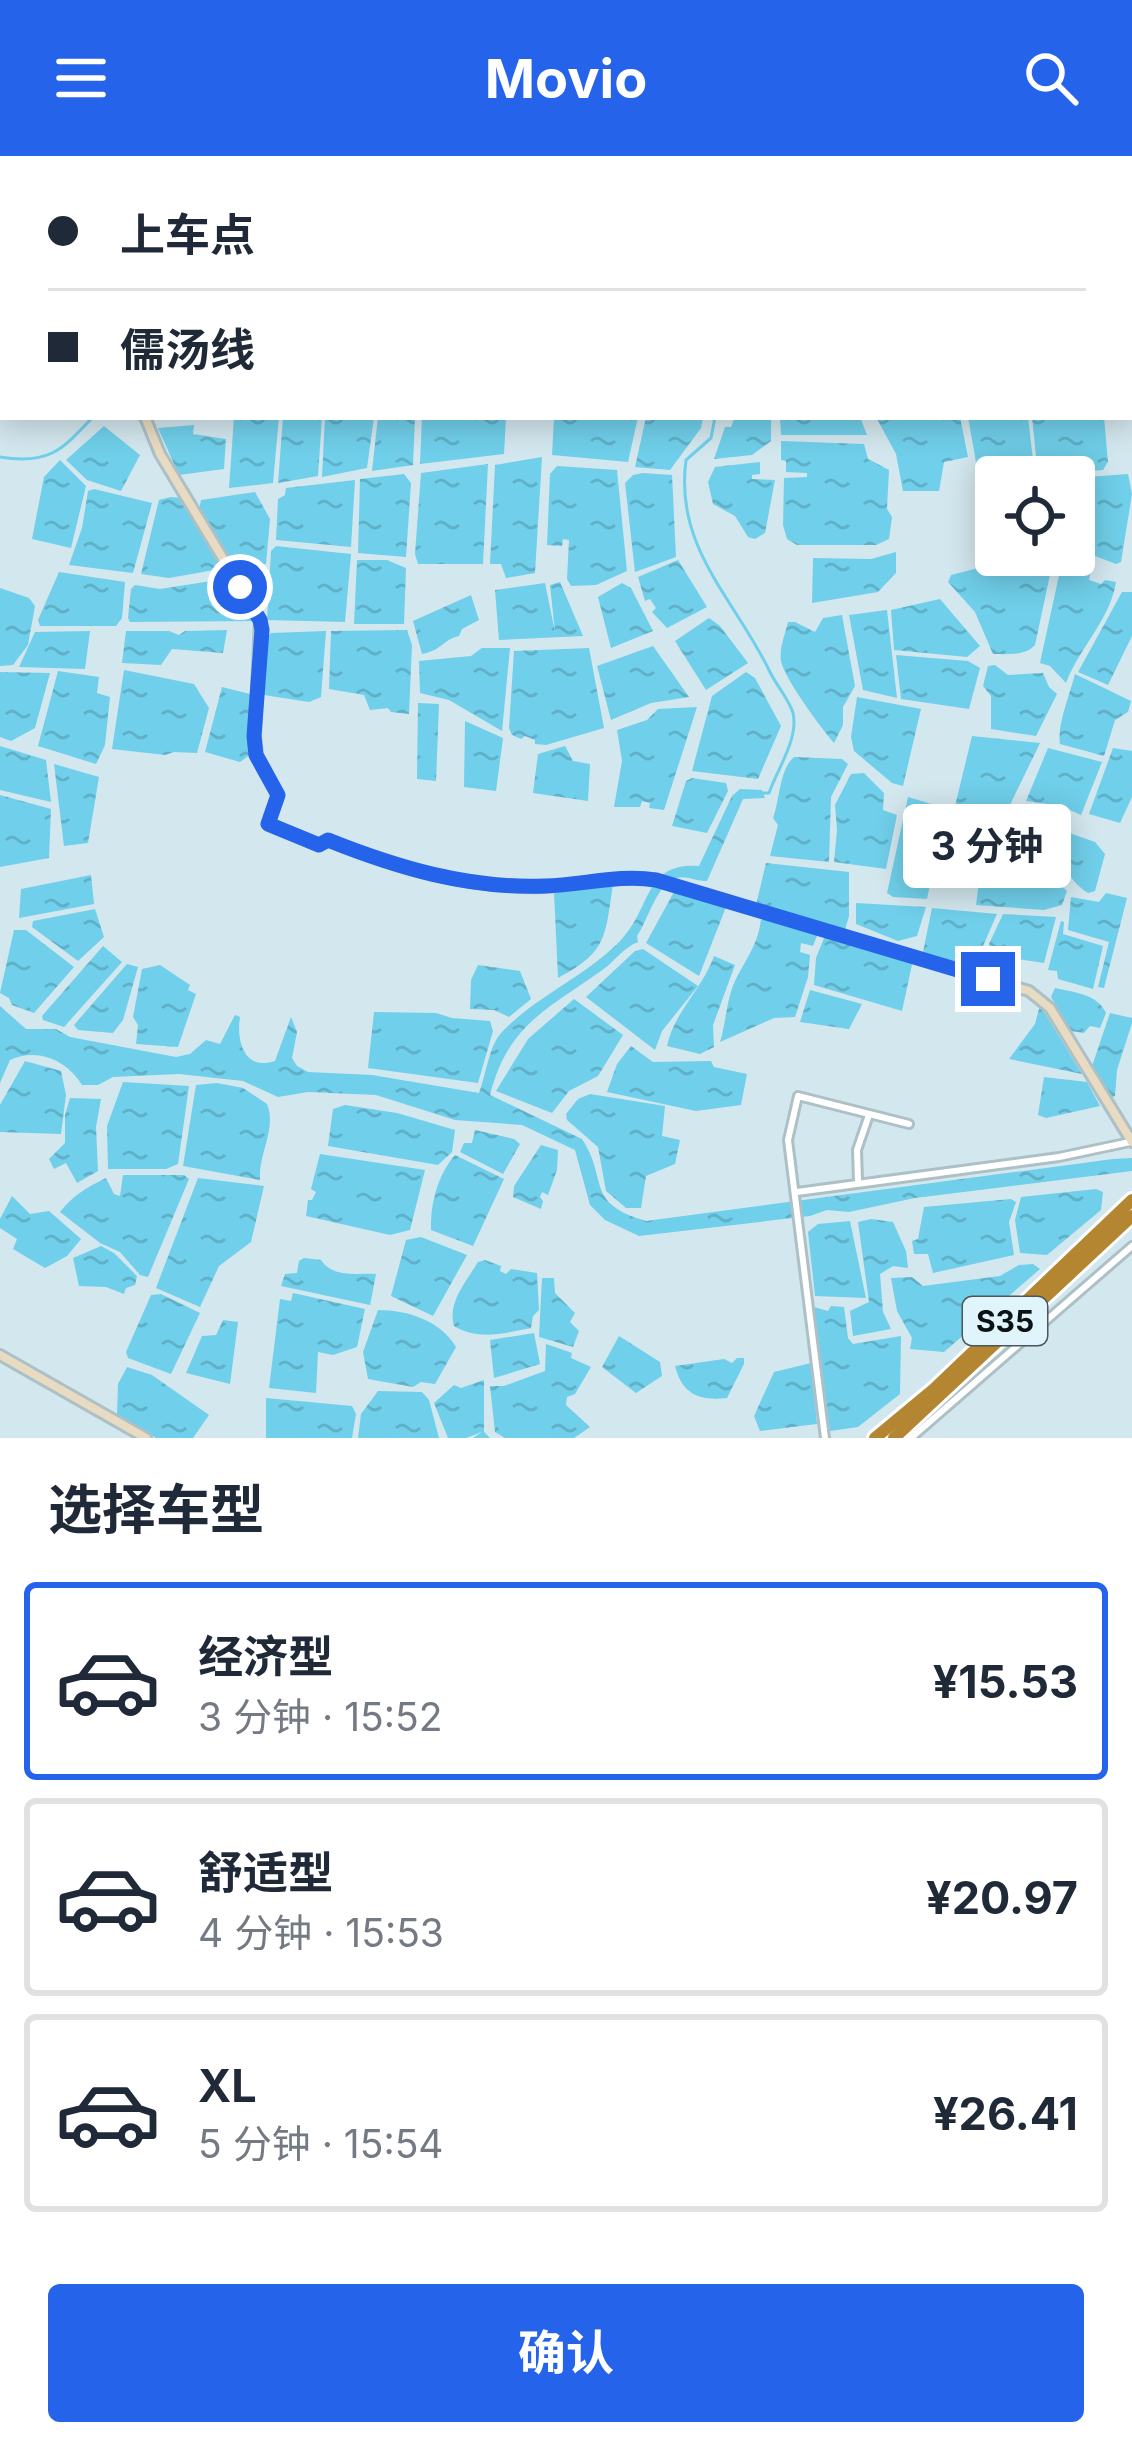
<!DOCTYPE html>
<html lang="zh">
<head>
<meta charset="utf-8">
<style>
  :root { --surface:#fff; --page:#f6f6f7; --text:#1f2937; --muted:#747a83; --line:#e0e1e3; --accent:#2563eb }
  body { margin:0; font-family:Inter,"Noto Sans SC",sans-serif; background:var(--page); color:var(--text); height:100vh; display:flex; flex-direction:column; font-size:45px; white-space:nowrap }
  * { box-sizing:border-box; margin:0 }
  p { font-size:39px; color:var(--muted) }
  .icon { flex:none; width:66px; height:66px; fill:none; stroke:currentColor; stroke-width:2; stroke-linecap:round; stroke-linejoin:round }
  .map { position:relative; height:1282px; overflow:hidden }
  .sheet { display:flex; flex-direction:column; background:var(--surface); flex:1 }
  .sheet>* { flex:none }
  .guide { position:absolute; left:0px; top:0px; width:1134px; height:264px; box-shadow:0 6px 30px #0003; display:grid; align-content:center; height:264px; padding:0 48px; background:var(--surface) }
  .tools { position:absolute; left:975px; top:300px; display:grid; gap:24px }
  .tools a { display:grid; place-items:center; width:120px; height:120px; border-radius:12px; background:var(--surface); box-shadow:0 6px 30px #0003; font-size:60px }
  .end { position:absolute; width:54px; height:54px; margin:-27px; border:15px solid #2563eb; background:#fff; box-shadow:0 0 0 6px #fff }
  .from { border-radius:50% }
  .bubble { position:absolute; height:84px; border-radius:12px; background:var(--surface); box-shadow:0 6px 30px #0003; font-size:39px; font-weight:700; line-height:84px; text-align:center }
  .guide b { display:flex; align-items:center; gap:42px; height:114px; font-size:45px }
  .guide b+b { border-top:3px solid var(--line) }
  .guide i { width:30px; height:30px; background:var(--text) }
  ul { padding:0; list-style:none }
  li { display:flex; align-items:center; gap:36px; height:198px; margin:0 24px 18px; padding:0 24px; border:6px solid var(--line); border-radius:12px }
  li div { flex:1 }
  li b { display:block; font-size:45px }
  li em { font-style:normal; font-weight:700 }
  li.on { border-color:var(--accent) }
  li>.icon { width:108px; height:108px; stroke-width:1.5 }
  h2 { padding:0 48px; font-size:54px; line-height:144px }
  .primary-button { display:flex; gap:24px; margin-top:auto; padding:24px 48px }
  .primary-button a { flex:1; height:138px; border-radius:12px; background:var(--accent); color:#fff; font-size:48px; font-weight:700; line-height:138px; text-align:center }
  header { display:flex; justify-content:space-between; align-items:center; height:156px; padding:0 48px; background:var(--accent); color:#fff; font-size:54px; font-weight:700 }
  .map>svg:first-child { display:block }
  .water { fill:url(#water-ripples) }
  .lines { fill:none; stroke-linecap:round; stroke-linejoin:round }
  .stream { stroke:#70cfea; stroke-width:3 }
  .street-casing { stroke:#acc0c6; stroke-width:12 }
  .secondary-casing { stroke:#acc0c6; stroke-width:14 }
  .highway-casing { stroke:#fff; stroke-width:18 }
  .street { stroke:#fff; stroke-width:6 }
  .secondary { stroke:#e9dbc2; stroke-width:8 }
  .highway { stroke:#b58632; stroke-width:12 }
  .route { stroke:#2563eb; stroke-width:15 }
  .labels { text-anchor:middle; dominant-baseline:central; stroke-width:9; stroke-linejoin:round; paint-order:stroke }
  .shield { fill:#e0f5fb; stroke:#4b5659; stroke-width:3 }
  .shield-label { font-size:30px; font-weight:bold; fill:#0b1214 }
</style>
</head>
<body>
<header><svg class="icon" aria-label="menu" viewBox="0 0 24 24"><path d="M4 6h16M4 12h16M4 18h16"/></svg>Movio<svg class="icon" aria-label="search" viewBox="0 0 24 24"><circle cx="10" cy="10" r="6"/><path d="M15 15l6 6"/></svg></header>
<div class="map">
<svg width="1132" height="1282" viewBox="0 0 1132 1282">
  <defs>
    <pattern id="water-ripples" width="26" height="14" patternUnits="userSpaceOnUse" patternTransform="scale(3)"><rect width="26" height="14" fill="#70cfea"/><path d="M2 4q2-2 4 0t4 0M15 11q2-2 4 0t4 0" fill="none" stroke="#60b1c8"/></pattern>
  </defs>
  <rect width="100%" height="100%" fill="#d3e7ee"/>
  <g class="water">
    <polygon points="234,261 279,261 273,327 229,332"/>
    <polygon points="283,261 322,261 318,320 278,327"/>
    <polygon points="325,261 374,261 367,312 322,321"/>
    <polygon points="378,261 415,261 413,309 372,315"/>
    <polygon points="422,261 506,261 504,298 420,308"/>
    <polygon points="554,261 638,261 628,306 552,299"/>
    <polygon points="646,261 703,261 701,272 670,314 635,311"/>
    <polygon points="728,261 771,261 771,285 752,299 714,303 725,271 731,271 734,263"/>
    <polygon points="780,261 860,261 867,279 781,279"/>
    <polygon points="876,261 960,261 968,301 944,306 939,335 903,335 896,298"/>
    <polygon points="968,261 1028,261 1035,321 996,321 996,327 980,329"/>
    <polygon points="1032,261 1104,261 1108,306 1103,314 1038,320"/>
    <polygon points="194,269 193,278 226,283 224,313 179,319 158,272"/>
    <polygon points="104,270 140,299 121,335 87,324 66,304"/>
    <polygon points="781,285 864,288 868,303 889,314 887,353 892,361 889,383 876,389 797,389 787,383 783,369 784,322 807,321 807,317 786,316 786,305 781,304"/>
    <polygon points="542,301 535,417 506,422 501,408 490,408 495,309"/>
    <polygon points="60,304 86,330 71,392 32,383 44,321"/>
    <polygon points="760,306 760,318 752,319 752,323 775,324 765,377 755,383 748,381 735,360 713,348 708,326 715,311"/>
    <polygon points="488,308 483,408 418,408 415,398 421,317"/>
    <polygon points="557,310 617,314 627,415 596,429 571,430 567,423 569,384 563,383 562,390 547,389 550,318"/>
    <polygon points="643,317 672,319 676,401 635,416 625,327 633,319"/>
    <polygon points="404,318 411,327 406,401 358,397 360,323"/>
    <polygon points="1128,318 1132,338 1121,406 1116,408 1074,392 1074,322"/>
    <polygon points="355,324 351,391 276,384 278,343 285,339 286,332"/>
    <polygon points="94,333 152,347 133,417 69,409 82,372 88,335"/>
    <polygon points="255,336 270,363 266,408 237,415 199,355 201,344"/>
    <polygon points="171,341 182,342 219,407 214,414 169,422 141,418 159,344"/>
    <polygon points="276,390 351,398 345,466 267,464 271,395"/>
    <polygon points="896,396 896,417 878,436 812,447 813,402 871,403"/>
    <path d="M1032,399L1051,414L1035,489C1026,500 1006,498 993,498L975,456L948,426L951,419L986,410L992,400Z"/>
    <polygon points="357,404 387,404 406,412 404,468 354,468"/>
    <polygon points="678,404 707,451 667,472 652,456 656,452 650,443 645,445 638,421"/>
    <path d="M1061,410L1090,418L1089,424L1101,428L1105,424L1116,426C1110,464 1079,492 1066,527L1050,510L1040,507Z"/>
    <polygon points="59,416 125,426 122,462 116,470 40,470 38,464"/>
    <polygon points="224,423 233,429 253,465 130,466 128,462 131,433 135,429 160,433"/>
    <polygon points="560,426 583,480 499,484 495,434 545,427 555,476 550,429"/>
    <polygon points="622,427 631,432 653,475 611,492 598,441"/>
    <polygon points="0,432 29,442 35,450 28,489 13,509 0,510"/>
    <polygon points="1122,436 1132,436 1132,480 1108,529 1078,516"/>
    <path d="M471,439L479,464L462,473L459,480C444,483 442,494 422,498L413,465Z"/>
    <polygon points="940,443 980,490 967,501 894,494 891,454"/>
    <polygon points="887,454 897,542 863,534 849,459"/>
    <path d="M842,459L855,530L843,551V569L834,587C821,572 784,522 781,505C779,493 785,478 788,466H795L815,476L823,462Z"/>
    <polygon points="709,462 720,470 748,507 706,534 675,485"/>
    <polygon points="227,474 223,497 172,493 161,509 122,507 126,475 169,475 179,479 185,475"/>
    <polygon points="407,474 412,489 409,558 391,556 388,552 370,554 364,539 329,533 331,475"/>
    <polygon points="90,475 85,513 19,511 35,476"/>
    <polygon points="326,475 321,541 309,546 264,539 268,481 271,477"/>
    <polygon points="653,490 689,541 651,547 611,564 597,510"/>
    <polygon points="482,492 510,492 502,575 449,544 420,537 419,505 471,500"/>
    <polygon points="589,492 604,572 546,589 535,588 535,584 525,580 521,583 512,579 509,572 514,495"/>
    <polygon points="896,499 968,505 980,512 969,553 901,543"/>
    <polygon points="995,509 1008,519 1043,517 1049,531 1057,538 1036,580 991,573 991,540 983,530 988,510"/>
    <polygon points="124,514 194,528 209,552 197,597 174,596 165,599 112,593"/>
    <polygon points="58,515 99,521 97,537 110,541 105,589 96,608 38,590"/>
    <polygon points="0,516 50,517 35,572 11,585 0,581"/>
    <polygon points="746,516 755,522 781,570 758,623 692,615 712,540"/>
    <path d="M1075,518L1131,545L1128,556L1115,564L1104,600L1060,588C1057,569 1070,538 1075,518Z"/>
    <polygon points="222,531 250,538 252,543 251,598 240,606 205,596"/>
    <polygon points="857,541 921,553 903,630 892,627 854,595 851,581"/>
    <polygon points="418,547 439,548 436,625 417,623"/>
    <polygon points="697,551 664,654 649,652 650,647 642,645 640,651 614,651 622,605 617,574 647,564 658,553"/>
    <polygon points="465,565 503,582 496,635 464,631"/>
    <polygon points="972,580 1040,587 1007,655 955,650"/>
    <polygon points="0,590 46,604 51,646 0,634"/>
    <polygon points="565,590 573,605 590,608 588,645 533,637 538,598"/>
    <polygon points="1048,592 1102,606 1081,659 1061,650 1026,645"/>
    <polygon points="1113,592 1132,595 1132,641 1120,667 1089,658"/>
    <path d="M794,601L842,603L848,608L831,641L829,706L770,700L778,669L773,662C780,644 779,614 794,601Z"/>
    <polygon points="54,608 99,621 88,687 64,690"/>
    <polygon points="864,617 884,637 883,654 897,659 886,713 834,706 837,674 835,649 851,618"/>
    <polygon points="692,622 726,627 728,635 707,677 672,670 686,625"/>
    <path d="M740,633L762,634L765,642L743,643L707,725C696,725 686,719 676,722C658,726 648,764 637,780L638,786C624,791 614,806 601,815C546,854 508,869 490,939L582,983C609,1024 584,1047 646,1065L1113,1003L1132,1002V1015L915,1042L849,1056L827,1054L810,1060L639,1080L605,1064L590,1049L575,994L522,969L455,964L376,939L308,936L278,941L243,925L179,918L113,921L98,929H82C67,904 37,891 10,904L0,927V850L26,873H56L70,881L176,901L190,898L206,884L220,888L235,859L240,861C236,886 245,915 275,905L291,861L297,876L292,902L297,910L308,916L372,919L479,937C486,919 489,889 502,876C536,840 585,821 620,785C653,751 643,706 699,710L732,640Z"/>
    <polygon points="0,639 51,653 49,702 0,711"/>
    <polygon points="908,641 942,651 944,662 927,743 893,741 887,737"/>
    <path d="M1052,671L1095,686L1105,698L1095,735L1088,737C1071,727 1065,708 1047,700Z"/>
    <polygon points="766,707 849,716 849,760 845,774 756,749"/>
    <polygon points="981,711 993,711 1025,732 1038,723 1060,728 1067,735 1062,749 1044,754 976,749"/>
    <polygon points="91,719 94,748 19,762 21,733"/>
    <path d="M613,728C605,782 607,796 558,822L554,736Z"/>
    <polygon points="675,734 726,751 699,820 646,787"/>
    <polygon points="1106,737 1127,742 1104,832 1098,831 1109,786 1068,774 1071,741 1099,746"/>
    <polygon points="856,747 926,751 917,780 898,785 856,768"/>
    <polygon points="932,752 997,758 983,790 976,793 971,811 923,796"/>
    <polygon points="95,753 104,781 78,805 32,771 33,765"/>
    <polygon points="1003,758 1056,761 1044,807 991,799 989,788"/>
    <path d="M765,762L818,777L813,790L801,787L800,796L810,799L808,821L795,861L774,862L720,886C727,864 726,840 738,819C749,799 758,786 761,764Z"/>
    <polygon points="1061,765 1064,766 1063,778 1103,790 1093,833 1058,823 1057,815 1048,814"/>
    <polygon points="14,774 26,774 74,811 34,857 12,849 9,842 0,837"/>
    <polygon points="830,780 913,804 902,855 814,829 816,802 824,782"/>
    <polygon points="103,790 122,806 64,871 43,864 42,860"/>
    <polygon points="643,793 698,830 662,875 655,894 586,841 635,795"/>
    <path d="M714,800L735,809L713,869L714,891L700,898L667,890C673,858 703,832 714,800Z"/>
    <polygon points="127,808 138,811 123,864 113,877 78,874 74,869"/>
    <polygon points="160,809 190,829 188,834 196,838 178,891 136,888 138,869 133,861 142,813"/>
    <polygon points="478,809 520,815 531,843 509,861 494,854 470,853 471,824"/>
    <path d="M1055,832C1073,836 1098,838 1106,857L1100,872L1090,870L1084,877L1071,875L1051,841Z"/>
    <polygon points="810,834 862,848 849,873 800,866"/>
    <polygon points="574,843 623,879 598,920 569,935 552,957 496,935 528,883"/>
    <polygon points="1040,849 1082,918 1009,903 1035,868"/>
    <polygon points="374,856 436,857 452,862 490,865 493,875 478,927 368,912"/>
    <polygon points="1110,857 1132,862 1132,867 1117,914 1115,940 1108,943 1091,913"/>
    <polygon points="631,890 653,906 711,905 714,911 747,918 741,949 696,955 607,936 617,908"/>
    <polygon points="25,905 61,915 66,939 61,978 0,976 0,949"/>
    <polygon points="1044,921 1087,926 1100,950 1046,962 1038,959"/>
    <polygon points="123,926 189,930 178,1008 166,1013 108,1013 107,970"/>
    <path d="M217,927L243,932L267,948C277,973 258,998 260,1024L183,1010L196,929Z"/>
    <polygon points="590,938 665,950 662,980 680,984 675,1008 646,1020 641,1052 626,1052 606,1035 598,991 567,964 566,958 578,943"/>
    <polygon points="70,942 101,943 96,971 98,1015 77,1027 66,1007 54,1013 49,1003 65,987 65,959"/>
    <polygon points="345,949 397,957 455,974 452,996 438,1009 328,990 333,953"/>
    <polygon points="475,974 514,983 520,988 503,1018 460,996 464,987 472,987"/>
    <polygon points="541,989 558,994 557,1014 548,1039 542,1036 540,1041 543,1045 541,1053 513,1041 514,1030"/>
    <polygon points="320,998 425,1014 410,1074 390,1079 306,1060 308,1044 312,1044 316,1036 311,1033"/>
    <path d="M455,999L504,1023L473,1090L431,1074C430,1047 438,1019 455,999Z"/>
    <path d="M123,1019H184L189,1023L148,1121L140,1119L120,1096L100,1087L60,1056C73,1040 85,1032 106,1022L114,1038L120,1040Z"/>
    <polygon points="198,1022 264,1030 251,1086 219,1110 200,1151 156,1132"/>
    <polygon points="1096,1033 1103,1036 1101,1054 1047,1099 1020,1097 1015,1064 1021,1041"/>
    <polygon points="12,1040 30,1058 49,1055 81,1083 67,1100 45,1112 13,1093 17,1083 0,1072 0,1063"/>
    <polygon points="1011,1043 1016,1046 1009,1066 1014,1099 933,1117 928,1098 914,1098 912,1085 918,1083 924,1051"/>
    <polygon points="871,1063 893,1066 906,1095 908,1112 893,1110 880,1118 883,1156 891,1173 853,1180 850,1155 869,1146 858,1066"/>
    <polygon points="850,1065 866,1142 815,1140 808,1076 818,1068"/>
    <polygon points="421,1081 467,1099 433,1160 391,1140 406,1084"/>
    <polygon points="101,1090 114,1097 137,1120 135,1129 126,1132 124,1138 106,1131 79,1130 73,1102"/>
    <path d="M304,1102L321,1104C333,1122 356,1117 376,1118L370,1149L281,1130L285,1118L297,1117L299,1105Z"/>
    <path d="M485,1104L501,1110L500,1115L506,1118L511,1113L537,1117L539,1154L533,1160L531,1172C505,1177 478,1185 454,1170C447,1147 466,1126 478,1106Z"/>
    <polygon points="1033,1108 1040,1113 944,1196 910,1193 912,1182 897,1155 891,1122 912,1121 923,1130 1000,1120 1019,1109"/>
    <polygon points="542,1122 554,1122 555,1137 575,1157 570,1166 579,1175 573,1191 539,1181"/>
    <polygon points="293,1137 365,1153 357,1191 333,1199 318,1196 316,1237 269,1232 280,1143 291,1145"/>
    <polygon points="161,1138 200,1157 171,1218 128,1202 126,1196 151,1139"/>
    <polygon points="831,1150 844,1151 848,1182 853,1188 901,1180 900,1238 858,1271 830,1275 814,1151 828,1155"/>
    <path d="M378,1154C408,1154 441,1165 456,1191L435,1228L421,1226L413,1231L368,1223L363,1196Z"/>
    <polygon points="223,1164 238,1166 230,1228 186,1217 202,1180 216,1179"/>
    <polygon points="534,1177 540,1208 494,1222 490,1184"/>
    <polygon points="619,1180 660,1206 662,1220 636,1237 602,1211"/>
    <polygon points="546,1188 572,1197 571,1202 591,1211 575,1238 567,1241 566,1249 590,1271 574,1282 505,1282 495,1276 490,1230 504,1230 545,1215"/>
    <path d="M737,1202H744V1208L727,1242C699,1245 682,1238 675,1210L724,1203L732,1207Z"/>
    <polygon points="811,1207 817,1268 760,1275 754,1260 774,1216"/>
    <polygon points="127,1211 152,1219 209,1259 193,1282 156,1282 117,1259 118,1228"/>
    <polygon points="484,1224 484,1276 490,1282 473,1282 482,1276 466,1282 448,1282 434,1247 454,1229 461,1232"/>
    <polygon points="378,1235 422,1236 429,1244 439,1282 358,1282 361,1258"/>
    <polygon points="266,1242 352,1250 356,1258 352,1282 266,1282"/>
  </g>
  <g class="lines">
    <g class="stream">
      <path d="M715,261L711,282L686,304C674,392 735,443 770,516C776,529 789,543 793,557C799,582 777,614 769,637H760"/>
      <path d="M0,301C49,309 62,294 93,261"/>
    </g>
    <defs>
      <g id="street">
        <polyline points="858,1025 857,994 869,959"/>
        <polyline points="797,1036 1059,1001 1130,986"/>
        <polyline points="825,1282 788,984 798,940 909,968"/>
        <polyline points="911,1282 1132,1090"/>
      </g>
      <g id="secondary">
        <polyline points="0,198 3,198"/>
        <path d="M145,261L160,298L260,464L255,580L257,599L278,639L268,668L319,689L328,684C398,712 468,733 545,731C583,729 619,718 656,724L1029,835L1050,852L1132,986"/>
        <polyline points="0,1199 146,1282"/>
      </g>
      <g id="highway">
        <polyline points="875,1282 934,1233 1132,1044"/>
        <polyline points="894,1282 1132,1060"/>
      </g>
    </defs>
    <use href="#street" class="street-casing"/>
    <use href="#secondary" class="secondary-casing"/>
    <use href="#highway" class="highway-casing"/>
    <use href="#street" class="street"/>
    <use href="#secondary" class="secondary"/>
    <use href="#highway" class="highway"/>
  </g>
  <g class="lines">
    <path class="route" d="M240,431L260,464L262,474L254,580L256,599L278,639L268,668L319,689L328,684C398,712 469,733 545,730C583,729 619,718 656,724L988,823"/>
  </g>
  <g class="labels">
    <rect class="shield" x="963" y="1141" width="84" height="48" rx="9"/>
    <g class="shield-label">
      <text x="1005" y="1165">S35</text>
    </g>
  </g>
</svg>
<div class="tools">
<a><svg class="icon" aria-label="locate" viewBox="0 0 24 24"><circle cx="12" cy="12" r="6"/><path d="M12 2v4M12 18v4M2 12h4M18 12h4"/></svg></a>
</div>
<i class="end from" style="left:240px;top:431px"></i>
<i class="end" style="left:988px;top:823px"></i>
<div class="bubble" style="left:903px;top:648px;width:168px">3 分钟</div>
<div class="guide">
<b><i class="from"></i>上车点</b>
<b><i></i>儒汤线</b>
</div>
</div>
<section class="sheet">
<h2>选择车型</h2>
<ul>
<li class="on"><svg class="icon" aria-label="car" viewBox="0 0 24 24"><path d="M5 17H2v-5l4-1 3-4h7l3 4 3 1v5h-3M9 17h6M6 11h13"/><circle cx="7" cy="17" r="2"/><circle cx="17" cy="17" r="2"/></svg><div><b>经济型</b><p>3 分钟 · 15:52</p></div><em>¥15.53</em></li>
<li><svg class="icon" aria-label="car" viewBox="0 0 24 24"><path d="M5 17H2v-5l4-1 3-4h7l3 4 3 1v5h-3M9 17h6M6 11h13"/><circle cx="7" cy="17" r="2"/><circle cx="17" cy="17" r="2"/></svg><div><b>舒适型</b><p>4 分钟 · 15:53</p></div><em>¥20.97</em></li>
<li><svg class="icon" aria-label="car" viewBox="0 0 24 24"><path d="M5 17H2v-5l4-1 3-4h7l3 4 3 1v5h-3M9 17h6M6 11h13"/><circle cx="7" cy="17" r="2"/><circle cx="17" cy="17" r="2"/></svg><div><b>XL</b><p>5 分钟 · 15:54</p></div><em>¥26.41</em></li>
</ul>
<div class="primary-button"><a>确认</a></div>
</section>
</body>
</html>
